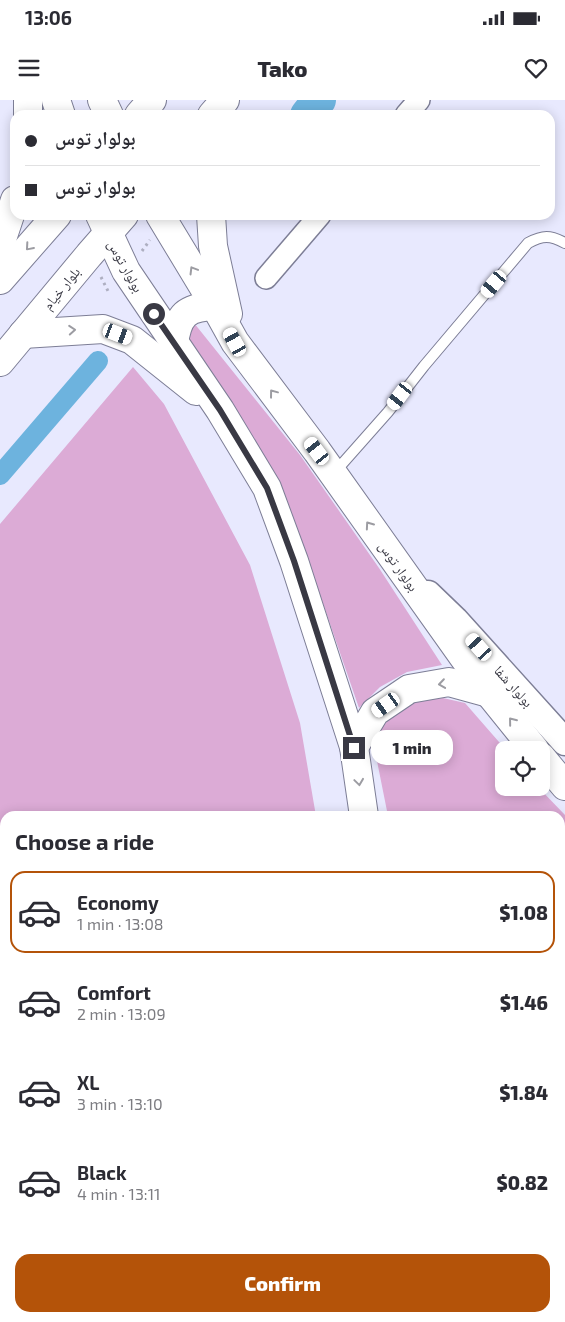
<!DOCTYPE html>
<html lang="en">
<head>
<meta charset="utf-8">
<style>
  :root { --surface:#fff; --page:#f7f7f7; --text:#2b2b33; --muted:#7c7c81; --line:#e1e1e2; --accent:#b45309 }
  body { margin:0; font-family:"Exo 2","Noto Naskh Arabic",sans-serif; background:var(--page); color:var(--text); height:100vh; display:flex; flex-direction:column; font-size:19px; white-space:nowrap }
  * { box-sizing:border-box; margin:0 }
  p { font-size:16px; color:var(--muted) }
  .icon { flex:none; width:28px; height:28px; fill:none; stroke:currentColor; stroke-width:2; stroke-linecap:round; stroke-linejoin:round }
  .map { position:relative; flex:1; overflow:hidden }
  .sheet { position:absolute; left:0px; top:711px; width:565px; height:511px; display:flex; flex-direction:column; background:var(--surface); border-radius:15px 15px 0 0; box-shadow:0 2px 12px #0003 }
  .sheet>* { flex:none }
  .top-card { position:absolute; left:10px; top:10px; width:545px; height:110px; border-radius:15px; box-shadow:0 2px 12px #0003; display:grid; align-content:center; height:110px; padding:0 15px; background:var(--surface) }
  .fabs { position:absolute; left:495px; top:641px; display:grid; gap:10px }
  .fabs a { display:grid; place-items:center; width:55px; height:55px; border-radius:10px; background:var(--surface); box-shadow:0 2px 12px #0003; font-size:25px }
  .end { position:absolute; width:22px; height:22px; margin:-11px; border:6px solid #393944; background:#fff; box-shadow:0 0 0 2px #fff }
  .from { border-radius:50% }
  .bubble { position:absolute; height:35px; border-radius:15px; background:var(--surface); box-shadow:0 2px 12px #0003; font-size:16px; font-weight:800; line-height:35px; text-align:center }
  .car { position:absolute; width:15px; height:30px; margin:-15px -8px; border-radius:6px; box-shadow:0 0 4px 1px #0007; background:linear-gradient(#fff 24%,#345 0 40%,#fff 0 76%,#345 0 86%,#fff 0) }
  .top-card b { display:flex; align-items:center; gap:18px; height:48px; font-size:19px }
  .top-card b+b { border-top:1px solid var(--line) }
  .top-card i { width:12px; height:12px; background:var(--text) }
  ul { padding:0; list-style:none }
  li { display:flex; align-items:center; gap:15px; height:82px; margin:0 10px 8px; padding:0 5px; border:2px solid transparent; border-radius:15px }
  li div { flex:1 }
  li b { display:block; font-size:19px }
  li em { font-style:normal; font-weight:800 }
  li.selected { border-color:var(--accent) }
  li>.icon { width:45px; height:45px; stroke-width:1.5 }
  h2 { padding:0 15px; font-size:22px; line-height:60px }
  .action { display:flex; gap:10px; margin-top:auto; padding:10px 15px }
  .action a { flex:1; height:58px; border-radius:15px; background:var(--accent); color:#fff; font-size:20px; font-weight:800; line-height:58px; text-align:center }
  .status { display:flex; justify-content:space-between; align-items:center; height:35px; padding:0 25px; background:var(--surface); direction:ltr }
  .status svg { height:14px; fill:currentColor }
  header { display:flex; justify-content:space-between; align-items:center; height:65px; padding:0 15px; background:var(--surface); font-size:22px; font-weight:800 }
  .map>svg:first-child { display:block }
  .green { fill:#dcabd6 }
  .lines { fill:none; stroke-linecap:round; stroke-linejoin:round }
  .canal { stroke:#6db3de; stroke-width:20 }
  .river { stroke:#6db3de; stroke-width:34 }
  .service-casing { stroke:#7d7e96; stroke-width:12 }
  .minor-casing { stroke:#7d7e96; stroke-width:24 }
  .tertiary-casing { stroke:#7d7e96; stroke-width:29 }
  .primary-casing { stroke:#7d7e96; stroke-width:30 }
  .path { stroke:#aeafc1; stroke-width:3; stroke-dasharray:2.5 4; stroke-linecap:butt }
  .service { stroke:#fff; stroke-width:10 }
  .minor { stroke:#fff; stroke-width:21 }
  .tertiary { stroke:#fff; stroke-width:26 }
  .primary { stroke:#fff; stroke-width:28 }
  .oneway { stroke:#9c9ca2 }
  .route { stroke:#393944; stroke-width:6 }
  .labels { text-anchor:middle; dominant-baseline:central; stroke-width:4; stroke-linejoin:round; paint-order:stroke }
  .street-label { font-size:14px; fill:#393944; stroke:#fff }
</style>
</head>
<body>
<div class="status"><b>13:06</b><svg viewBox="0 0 49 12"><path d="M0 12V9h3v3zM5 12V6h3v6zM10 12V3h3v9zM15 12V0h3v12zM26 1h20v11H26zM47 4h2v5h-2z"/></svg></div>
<header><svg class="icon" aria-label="menu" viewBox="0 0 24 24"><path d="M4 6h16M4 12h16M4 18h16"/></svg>Tako<svg class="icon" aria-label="heart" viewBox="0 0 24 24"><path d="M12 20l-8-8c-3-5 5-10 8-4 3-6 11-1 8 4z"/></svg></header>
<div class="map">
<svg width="565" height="1222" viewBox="0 0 565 1222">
  <rect width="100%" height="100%" fill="#e8e9fe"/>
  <g class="green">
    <polygon points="194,223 300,355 379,468 442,565 407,572 380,587 359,608 317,486 274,381 182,234"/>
    <polygon points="133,267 164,304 250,465 300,623 316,716 5,716 5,1218 307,1218 307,1222 0,1222 0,424"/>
    <path d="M443,598L465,603L506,650H504V688H539L565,715V938L560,940V716H388L373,641C393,609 406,601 443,598Z"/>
    <polygon points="372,1218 407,1218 406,1222 371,1222"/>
  </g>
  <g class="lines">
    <polyline class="canal" points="0,375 98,261"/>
    <polyline class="river" points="307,15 319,0"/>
    <defs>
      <path id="service" d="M334,373L388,312L424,266L528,143C543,135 550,135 565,143"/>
      <g id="minor">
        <polyline points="406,15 419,0"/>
        <polyline points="266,178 320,115"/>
      </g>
      <polyline id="tertiary" points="428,494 455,520 565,642"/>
      <g id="primary">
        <polyline points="56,0 61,15"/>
        <polyline points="102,0 109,15"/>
        <polyline points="28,15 28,0"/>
        <polyline points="139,15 152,0"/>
        <polyline points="212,15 225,0"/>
        <polyline points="100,115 126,171 220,310 267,388 294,461 354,647 364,716"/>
        <polyline points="160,115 215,206 235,242 317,351 489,593 535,650"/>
        <polyline points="211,115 213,146 228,214"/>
        <polyline points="0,145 15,100"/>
        <polyline points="0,180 57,115"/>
        <polyline points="23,234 103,229 132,240 196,291"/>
        <path d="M174,243C178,215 186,207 215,206"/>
        <polyline points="0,262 89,155 124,115"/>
        <polyline points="354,647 375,612 409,589 449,582 489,593"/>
        <polyline points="541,657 565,686"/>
        <polyline points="560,965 565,962"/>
        <polyline points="357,1222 357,1218"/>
        <polyline points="423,1222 424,1218"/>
      </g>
    </defs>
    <use href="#service" class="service-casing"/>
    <use href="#minor" class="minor-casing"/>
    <use href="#tertiary" class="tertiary-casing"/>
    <use href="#primary" class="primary-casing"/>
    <g class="path">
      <polyline points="142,151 150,140"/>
      <polyline points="101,177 108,191 110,188"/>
    </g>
    <use href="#service" class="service"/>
    <use href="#minor" class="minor"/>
    <use href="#tertiary" class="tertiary"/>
    <use href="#primary" class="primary"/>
  </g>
  <defs><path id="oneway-chevron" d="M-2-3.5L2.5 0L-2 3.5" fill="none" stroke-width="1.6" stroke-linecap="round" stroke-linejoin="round" transform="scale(1.25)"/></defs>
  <g class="oneway">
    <use href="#oneway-chevron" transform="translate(29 147) rotate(131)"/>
    <use href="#oneway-chevron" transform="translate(193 170) rotate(-121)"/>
    <use href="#oneway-chevron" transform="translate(72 230) rotate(-4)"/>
    <use href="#oneway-chevron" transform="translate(273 293) rotate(-127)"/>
    <use href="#oneway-chevron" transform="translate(369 425) rotate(-125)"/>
    <use href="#oneway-chevron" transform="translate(442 584) rotate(172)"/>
    <use href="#oneway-chevron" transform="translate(512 621) rotate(-129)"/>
    <use href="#oneway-chevron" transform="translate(359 682) rotate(82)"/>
  </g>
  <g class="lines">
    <polyline class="route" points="154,214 220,310 267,388 294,461 354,648"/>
  </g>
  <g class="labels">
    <g class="street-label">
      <text transform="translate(126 166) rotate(61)">بولوار توس</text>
      <text transform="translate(61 188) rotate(-51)">بلوار خیام</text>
      <text transform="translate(399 466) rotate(55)">بولوار توس</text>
      <text transform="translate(514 586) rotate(48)">بولوار شفا</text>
    </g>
  </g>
</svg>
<div class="fabs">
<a><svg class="icon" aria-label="locate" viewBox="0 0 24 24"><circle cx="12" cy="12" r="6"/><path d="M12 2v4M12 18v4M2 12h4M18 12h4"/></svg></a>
</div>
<i class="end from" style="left:154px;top:214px"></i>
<i class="end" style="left:354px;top:648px"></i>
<div class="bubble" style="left:371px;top:630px;width:82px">1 min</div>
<i class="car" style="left:494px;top:184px;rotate:220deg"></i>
<i class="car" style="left:118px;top:234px;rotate:111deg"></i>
<i class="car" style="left:235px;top:242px;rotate:331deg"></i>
<i class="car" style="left:400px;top:296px;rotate:217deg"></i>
<i class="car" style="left:317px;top:351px;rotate:323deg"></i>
<i class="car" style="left:479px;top:547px;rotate:318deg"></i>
<i class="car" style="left:386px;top:605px;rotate:235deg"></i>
<div class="top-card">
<b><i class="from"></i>بولوار توس</b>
<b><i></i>بولوار توس</b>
</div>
<section class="sheet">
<h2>Choose a ride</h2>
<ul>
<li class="selected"><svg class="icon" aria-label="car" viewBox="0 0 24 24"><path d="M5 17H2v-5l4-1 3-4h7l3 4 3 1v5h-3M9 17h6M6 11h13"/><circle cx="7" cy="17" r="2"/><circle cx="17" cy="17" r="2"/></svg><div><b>Economy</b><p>1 min · 13:08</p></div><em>$1.08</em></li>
<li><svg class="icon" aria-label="car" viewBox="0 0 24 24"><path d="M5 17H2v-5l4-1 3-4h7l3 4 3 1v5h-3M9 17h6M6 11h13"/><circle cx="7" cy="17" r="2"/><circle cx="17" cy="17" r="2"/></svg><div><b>Comfort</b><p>2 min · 13:09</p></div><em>$1.46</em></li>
<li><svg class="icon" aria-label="car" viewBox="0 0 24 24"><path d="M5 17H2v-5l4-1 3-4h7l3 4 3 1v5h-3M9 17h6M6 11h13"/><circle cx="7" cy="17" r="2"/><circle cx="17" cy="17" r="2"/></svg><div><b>XL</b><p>3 min · 13:10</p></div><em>$1.84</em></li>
<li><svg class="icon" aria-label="car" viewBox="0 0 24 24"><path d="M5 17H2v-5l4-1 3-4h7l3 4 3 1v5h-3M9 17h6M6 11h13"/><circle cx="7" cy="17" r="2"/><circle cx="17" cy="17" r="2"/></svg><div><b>Black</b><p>4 min · 13:11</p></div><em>$0.82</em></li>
</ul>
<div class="action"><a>Confirm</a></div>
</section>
</div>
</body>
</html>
